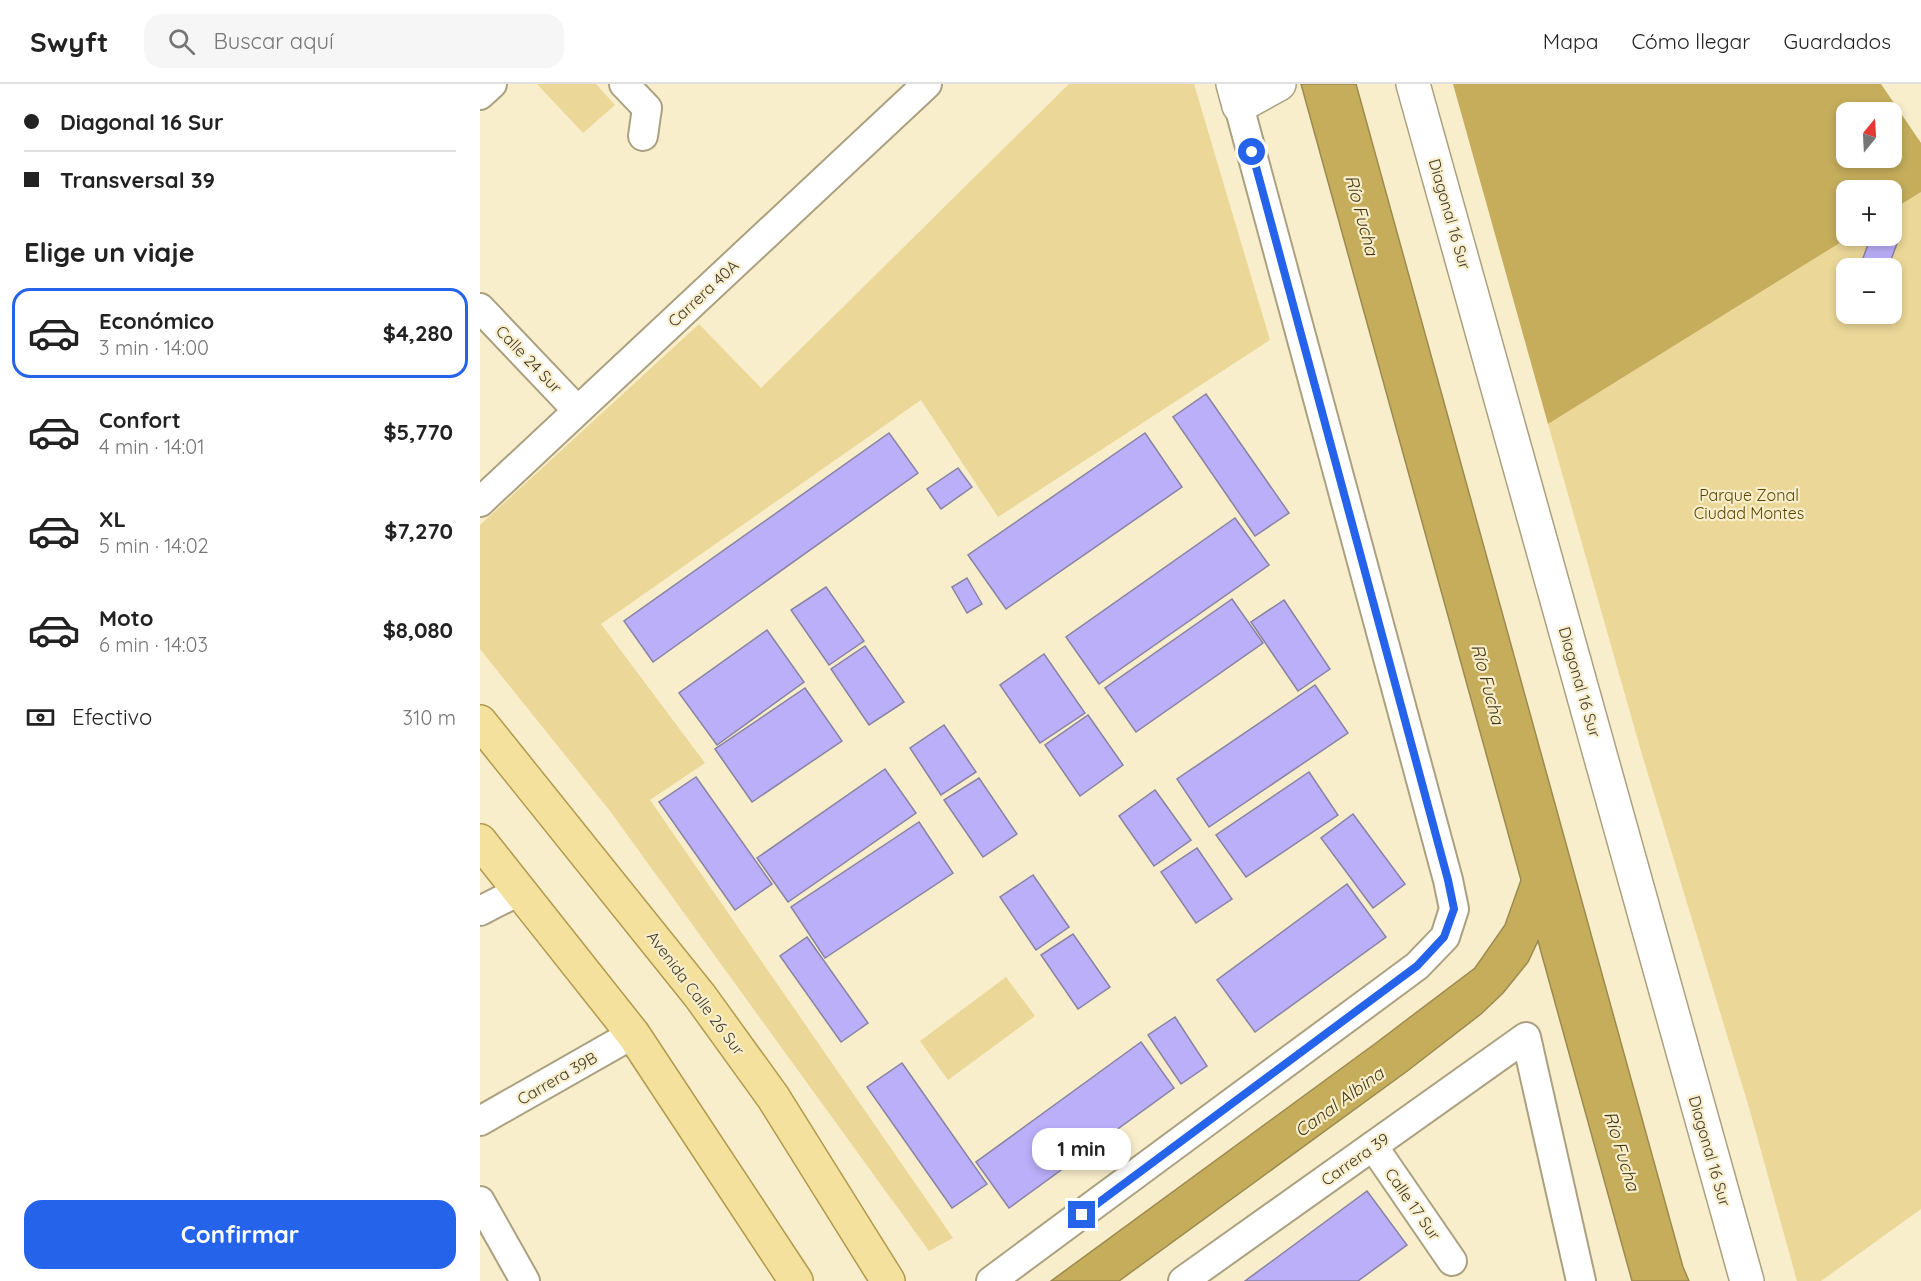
<!DOCTYPE html>
<html lang="es">
<head>
<meta charset="utf-8">
<style>
  :root { --surface:#fff; --page:#f6f6f6; --text:#222; --muted:#767676; --line:#e0e0e0; --accent:#2563eb }
  body { margin:0; font-family:Quicksand,sans-serif; background:var(--page); color:var(--text); height:100vh; display:flex; flex-direction:column; font-size:22px; white-space:nowrap }
  * { box-sizing:border-box; margin:0 }
  p { font-size:20px; color:var(--muted) }
  .icon { flex:none; width:33px; height:33px; fill:none; stroke:currentColor; stroke-width:2; stroke-linecap:round; stroke-linejoin:round }
  .map { position:relative; flex:1; overflow:hidden }
  .panel { display:flex; flex-direction:column; background:var(--surface); width:480px }
  .panel>* { flex:none }
  .guide { display:grid; align-content:center; height:132px; padding:0 24px; background:var(--surface) }
  .needle { width:39px; rotate:18deg }
  .controls { position:absolute; left:1356px; top:18px; display:grid; gap:12px }
  .controls a { display:grid; place-items:center; width:66px; height:66px; border-radius:12px; background:var(--surface); box-shadow:0 3px 9px #0003; font-size:30px }
  .end { position:absolute; width:27px; height:27px; margin:-14px; border:8px solid #2563eb; background:#fff; box-shadow:0 0 0 3px #fff }
  .from { border-radius:50% }
  .bubble { position:absolute; height:42px; border-radius:18px; background:var(--surface); box-shadow:0 3px 9px #0003; font-size:20px; font-weight:700; line-height:42px; text-align:center }
  .guide b { display:flex; align-items:center; gap:21px; height:57px; font-size:22px }
  .guide b+b { border-top:2px solid var(--line) }
  .guide i { width:15px; height:15px; background:var(--text) }
  ul { padding:0; list-style:none }
  li { display:flex; align-items:center; gap:18px; height:90px; margin:0 12px 9px; padding:0 12px; border:3px solid transparent; border-radius:18px }
  li div { flex:1 }
  li b { display:block; font-size:22px }
  li em { font-style:normal; font-weight:700 }
  li.selected { border-color:var(--accent) }
  li>.icon { width:54px; height:54px; stroke-width:1.5 }
  h2 { padding:0 24px; font-size:27px; line-height:72px }
  .pay { display:flex; align-items:center; gap:15px; height:66px; padding:0 24px; font-size:22px }
  .pay p { margin-inline-start:auto }
  .primary-button { display:flex; gap:12px; margin-top:auto; padding:12px 24px }
  .primary-button a { flex:1; height:69px; border-radius:18px; background:var(--accent); color:#fff; font-size:24px; font-weight:700; line-height:69px; text-align:center }
  header { display:flex; align-items:center; gap:36px; box-sizing:border-box; height:84px; padding:0 30px; background:var(--surface); border-bottom:2px solid var(--line) }
  header strong { font-size:28px }
  nav { display:flex; gap:33px; margin-inline-start:auto; font-size:21px }
  .search { width:420px; height:54px; background:var(--page); display:flex; align-items:center; gap:15px; box-sizing:border-box; padding:0 21px; border-radius:18px; color:var(--muted); font-size:22px }
  main { display:flex; flex:1; min-height:0 }
  .map>svg:first-child { display:block }
  .green { fill:#ebd797; fill-rule:evenodd }
  .forest { fill:#c5ad5c; fill-rule:evenodd }
  .water { fill:#c5ad5c; stroke:#9c8a4e; stroke-width:1.5 }
  .building { fill:#bbaff9; stroke:#8783a3; stroke-width:1.5 }
  .lines { fill:none; stroke-linecap:round; stroke-linejoin:round }
  .street-casing { stroke:#aba180; stroke-width:32 }
  .secondary-casing { stroke:#aba180; stroke-width:36 }
  .primary-casing { stroke:#b09a4c; stroke-width:36 }
  .street { stroke:#fff; stroke-width:28 }
  .secondary { stroke:#fff; stroke-width:33 }
  .primary { stroke:#f4e19e; stroke-width:33 }
  .route { stroke:#2563eb; stroke-width:8 }
  .labels { text-anchor:middle; dominant-baseline:central; stroke-width:4.5; stroke-linejoin:round; paint-order:stroke }
  .street-label { font-size:16px; fill:#3e3a2c; stroke:#f9eecb }
  .park-label { font-size:16px; fill:#584703; stroke:#f9eecb }
  .water-label { font-size:18px; font-style:italic; fill:#433915; stroke:#f9eecb }
</style>
</head>
<body>
<header>
<strong>Swyft</strong>
<div class="search"><svg class="icon" aria-label="search" viewBox="0 0 24 24"><circle cx="10" cy="10" r="6"/><path d="M15 15l6 6"/></svg>Buscar aquí</div>
<nav><a>Mapa</a><a>Cómo llegar</a><a>Guardados</a></nav>
</header>
<main>
<section class="panel">
<div class="guide">
<b><i class="from"></i>Diagonal 16 Sur</b>
<b><i></i>Transversal 39</b>
</div>
<h2>Elige un viaje</h2>
<ul>
<li class="selected"><svg class="icon" aria-label="car" viewBox="0 0 24 24"><path d="M5 17H2v-5l4-1 3-4h7l3 4 3 1v5h-3M9 17h6M6 11h13"/><circle cx="7" cy="17" r="2"/><circle cx="17" cy="17" r="2"/></svg><div><b>Económico</b><p>3 min · 14:00</p></div><em>$4,280</em></li>
<li><svg class="icon" aria-label="car" viewBox="0 0 24 24"><path d="M5 17H2v-5l4-1 3-4h7l3 4 3 1v5h-3M9 17h6M6 11h13"/><circle cx="7" cy="17" r="2"/><circle cx="17" cy="17" r="2"/></svg><div><b>Confort</b><p>4 min · 14:01</p></div><em>$5,770</em></li>
<li><svg class="icon" aria-label="car" viewBox="0 0 24 24"><path d="M5 17H2v-5l4-1 3-4h7l3 4 3 1v5h-3M9 17h6M6 11h13"/><circle cx="7" cy="17" r="2"/><circle cx="17" cy="17" r="2"/></svg><div><b>XL</b><p>5 min · 14:02</p></div><em>$7,270</em></li>
<li><svg class="icon" aria-label="car" viewBox="0 0 24 24"><path d="M5 17H2v-5l4-1 3-4h7l3 4 3 1v5h-3M9 17h6M6 11h13"/><circle cx="7" cy="17" r="2"/><circle cx="17" cy="17" r="2"/></svg><div><b>Moto</b><p>6 min · 14:03</p></div><em>$8,080</em></li>
</ul>
<div class="pay"><svg class="icon" aria-label="cash" viewBox="0 0 24 24"><path d="M3 7h18v10H3z"/><circle cx="12" cy="12" r="2"/></svg>Efectivo<p>310 m</p></div>
<div class="primary-button"><a>Confirmar</a></div>
</section>
<div class="map">
<svg width="1441" height="1197" viewBox="0 0 1441 1197">
  <rect width="100%" height="100%" fill="#f9eecb"/>
  <g class="green">
    <polygon points="57,0 116,0 135,21 103,49"/>
    <polygon points="589,0 714,0 790,256 518,433 441,316 121,540 225,679 170,716 473,1154 449,1167 130,727 0,565 0,441 219,240 281,304"/>
    <path d="M1441,108V1125L1341,1197H1317L1270,1027L1161,667L1068,340L1371,152H1412V126ZM1366,184H1412V230H1366Z"/>
    <polygon points="526,893 555,932 468,996 440,957"/>
  </g>
  <path class="forest" d="M973,0H1401L1441,59V108L1412,126V106H1366V152H1371L1068,340ZM1366,28H1412V74H1366Z"/>
  <polygon class="water" points="821,0 876,0 1203,1183 1209,1197 1152,1197 1058,857 1048,878 1023,909 1001,930 926,988 639,1197 571,1197 896,959 995,884 1025,841 1041,796"/>
  <g class="building">
    <polygon points="1391,152 1411,152 1419,154 1408,184 1401,184 1382,177"/>
    <polygon points="726,310 809,429 775,452 693,333"/>
    <polygon points="409,349 438,389 173,578 144,537"/>
    <polygon points="665,349 702,403 526,525 488,471"/>
    <polygon points="478,384 492,403 461,425 447,405"/>
    <polygon points="755,434 789,481 619,600 586,553"/>
    <polygon points="487,494 502,520 487,529 472,503"/>
    <polygon points="346,503 384,557 349,581 311,526"/>
    <polygon points="752,515 783,559 656,648 625,604"/>
    <polygon points="804,516 850,585 818,607 771,538"/>
    <polygon points="287,546 324,598 237,661 199,609"/>
    <polygon points="385,562 424,618 389,641 351,585"/>
    <polygon points="564,570 605,629 560,659 520,601"/>
    <polygon points="835,601 868,649 729,743 697,695"/>
    <polygon points="325,604 362,657 272,718 235,665"/>
    <polygon points="608,631 643,681 600,712 565,661"/>
    <polygon points="464,641 496,688 461,711 430,664"/>
    <polygon points="405,685 436,729 308,818 277,774"/>
    <polygon points="829,688 858,731 766,793 736,751"/>
    <polygon points="216,693 292,800 255,826 179,718"/>
    <polygon points="499,694 537,750 503,773 464,716"/>
    <polygon points="675,706 711,756 674,782 639,732"/>
    <polygon points="873,730 925,800 893,824 841,754"/>
    <polygon points="439,738 473,789 345,874 311,823"/>
    <polygon points="717,764 752,815 716,839 681,788"/>
    <polygon points="553,791 589,843 556,866 520,813"/>
    <polygon points="867,800 906,853 775,948 737,896"/>
    <polygon points="593,850 630,903 598,925 561,871"/>
    <polygon points="327,853 388,939 361,958 300,872"/>
    <polygon points="695,933 727,982 701,1000 668,951"/>
    <polygon points="661,958 694,1004 529,1124 496,1078"/>
    <polygon points="422,979 507,1100 472,1124 387,1003"/>
    <polygon points="887,1107 927,1161 878,1197 765,1197"/>
  </g>
  <g class="lines">
    <defs>
      <g id="street">
        <polyline points="144,0 167,24 163,52"/>
        <polyline points="0,11 12,0"/>
        <polyline points="0,224 97,326"/>
        <polyline points="0,418 447,0"/>
        <polyline points="0,827 41,806"/>
        <polyline points="0,1037 153,950"/>
        <polyline points="893,1062 972,1177"/>
        <polyline points="0,1117 45,1197"/>
        <polyline points="511,1197 937,882 965,853 974,825 968,796 759,22"/>
        <polyline points="703,1197 1046,953 1101,1197"/>
      </g>
      <g id="secondary">
        <polyline points="753,0 759,22 799,0"/>
        <polyline points="933,0 1267,1197"/>
      </g>
      <g id="primary">
        <polyline points="0,638 220,912 293,1013 408,1197"/>
        <polyline points="0,757 153,950 316,1197"/>
      </g>
    </defs>
    <use href="#street" class="street-casing"/>
    <use href="#secondary" class="secondary-casing"/>
    <use href="#primary" class="primary-casing"/>
    <use href="#street" class="street"/>
    <use href="#secondary" class="secondary"/>
    <use href="#primary" class="primary"/>
  </g>
  <g class="lines">
    <polyline class="route" points="602,1131 937,882 964,853 974,825 968,796 772,68"/>
  </g>
  <g class="labels">
    <g class="street-label">
      <text transform="translate(970 130) rotate(74)">Diagonal 16 Sur</text>
      <text transform="translate(223 209) rotate(-43)">Carrera 40A</text>
      <text transform="translate(49 275) rotate(46)">Calle 24 Sur</text>
      <text transform="translate(1100 598) rotate(74)">Diagonal 16 Sur</text>
      <text transform="translate(216 909) rotate(53)">Avenida Calle 26 Sur</text>
      <text transform="translate(77 994) rotate(-30)">Carrera 39B</text>
      <text transform="translate(1230 1067) rotate(74)">Diagonal 16 Sur</text>
      <text transform="translate(875 1075) rotate(-35)">Carrera 39</text>
      <text transform="translate(933 1120) rotate(55)">Calle 17 Sur</text>
    </g>
    <g class="park-label">
      <text x="1269" y="411">Parque Zonal<tspan x="1269" dy="18">Ciudad Montes</tspan></text>
    </g>
    <g class="water-label">
      <text transform="translate(882 131) rotate(75)">Río Fucha</text>
      <text transform="translate(1008 600) rotate(75)">Río Fucha</text>
      <text transform="translate(859 1018) rotate(-36)">Canal Albina</text>
      <text transform="translate(1142 1067) rotate(73)">Río Fucha</text>
    </g>
  </g>
</svg>
<div class="controls">
<a><svg class="needle" viewBox="-14 -14 28 28"><path d="M0-13l5 13h-10z" fill="#e53935"/><path d="M0 13l5-13h-10z" fill="#767676"/></svg></a>
<a>+</a>
<a>−</a>
</div>
<i class="end from" style="left:772px;top:68px"></i>
<i class="end" style="left:602px;top:1131px"></i>
<div class="bubble" style="left:552px;top:1044px;width:99px">1 min</div>
</div>
</main>
</body>
</html>
